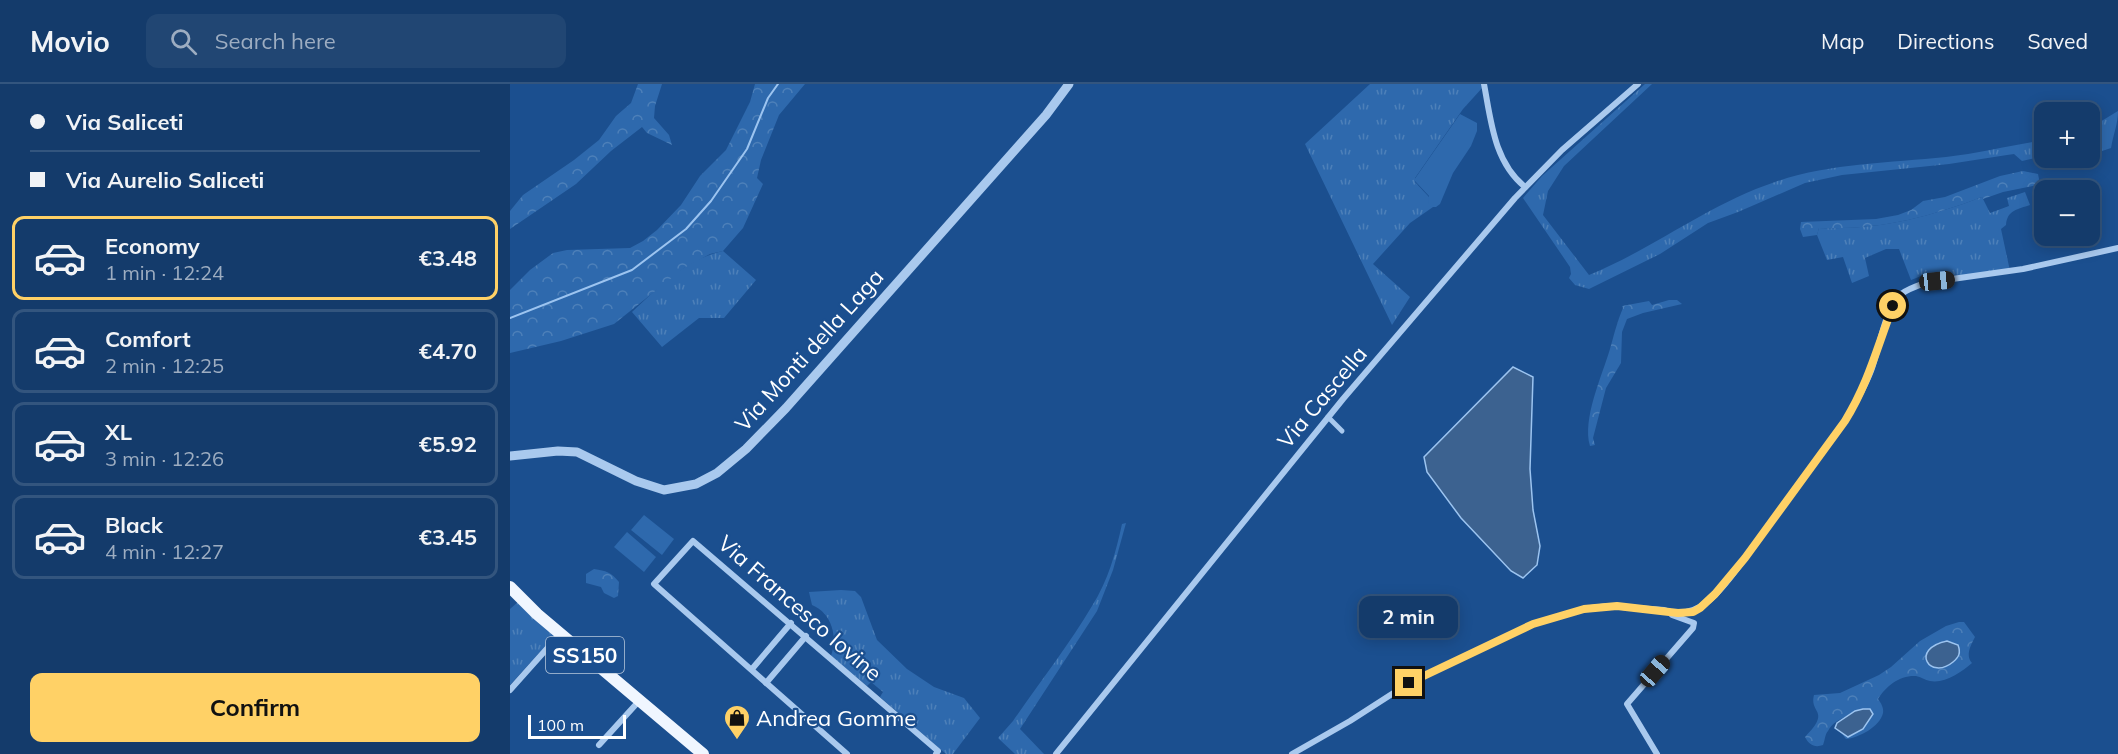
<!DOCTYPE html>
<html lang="en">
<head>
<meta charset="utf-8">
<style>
  :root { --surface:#143b6b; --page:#214673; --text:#f1f3f6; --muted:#9dadc1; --line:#33557e; --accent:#ffd166 }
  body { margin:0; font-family:Mulish,sans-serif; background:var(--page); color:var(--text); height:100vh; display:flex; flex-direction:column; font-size:22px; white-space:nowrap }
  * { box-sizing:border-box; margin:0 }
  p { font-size:20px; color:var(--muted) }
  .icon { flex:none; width:33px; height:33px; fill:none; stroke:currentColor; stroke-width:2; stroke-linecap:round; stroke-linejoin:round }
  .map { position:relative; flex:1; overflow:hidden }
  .side { display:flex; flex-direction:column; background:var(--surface); width:510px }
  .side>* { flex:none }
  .top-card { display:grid; align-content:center; height:132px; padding:0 30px; background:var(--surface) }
  .fabs { position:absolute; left:1524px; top:18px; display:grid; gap:12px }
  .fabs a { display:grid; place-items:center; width:66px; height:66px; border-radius:12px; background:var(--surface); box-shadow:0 3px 15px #0003,0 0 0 2px var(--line); font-size:30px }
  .scale { position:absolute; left:18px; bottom:15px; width:98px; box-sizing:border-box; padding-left:6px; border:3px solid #fff; border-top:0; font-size:16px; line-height:21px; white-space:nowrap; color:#fff; -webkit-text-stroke:4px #1b4f8f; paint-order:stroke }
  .end { position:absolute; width:27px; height:27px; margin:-14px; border:8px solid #ffd166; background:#111; box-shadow:0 0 0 3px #111 }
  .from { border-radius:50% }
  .bubble { position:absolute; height:42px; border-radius:12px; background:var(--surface); box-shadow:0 3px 15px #0003,0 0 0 2px var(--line); font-size:20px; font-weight:700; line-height:42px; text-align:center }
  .car { position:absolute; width:18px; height:36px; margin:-18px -9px; border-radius:8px; box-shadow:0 0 4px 2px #0007; background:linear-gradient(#222 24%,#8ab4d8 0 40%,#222 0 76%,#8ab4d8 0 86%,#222 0) }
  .top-card b { display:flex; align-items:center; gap:21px; height:57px; font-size:22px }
  .top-card b+b { border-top:2px solid var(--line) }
  .top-card i { width:15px; height:15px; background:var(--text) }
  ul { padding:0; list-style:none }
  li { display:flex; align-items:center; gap:18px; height:84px; margin:0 12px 9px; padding:0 18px; border:3px solid var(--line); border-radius:12px }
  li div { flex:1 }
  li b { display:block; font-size:22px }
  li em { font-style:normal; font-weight:700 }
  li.selected { border-color:var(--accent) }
  li>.icon { width:54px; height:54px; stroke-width:1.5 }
  .cta { display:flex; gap:12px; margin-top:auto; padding:12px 30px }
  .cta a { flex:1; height:69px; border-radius:12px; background:var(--accent); color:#111; font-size:24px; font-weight:700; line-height:69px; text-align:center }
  header { display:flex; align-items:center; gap:36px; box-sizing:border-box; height:84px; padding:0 30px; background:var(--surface); border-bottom:2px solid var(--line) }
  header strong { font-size:28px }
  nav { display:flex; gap:33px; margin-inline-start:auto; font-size:21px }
  .search { width:420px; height:54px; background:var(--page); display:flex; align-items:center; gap:15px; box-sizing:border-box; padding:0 21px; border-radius:12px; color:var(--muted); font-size:22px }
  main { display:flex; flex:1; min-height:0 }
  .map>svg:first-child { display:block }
  .grass { fill:url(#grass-tufts) }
  .forest { fill:url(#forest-crowns) }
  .pitch { fill:#2e69ad }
  .water { fill:#3c6290; stroke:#9cc4f0; stroke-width:1.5 }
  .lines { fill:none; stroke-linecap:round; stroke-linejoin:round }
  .stream { stroke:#9cc4f0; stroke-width:2 }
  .pedestrian { stroke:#a9c9ee; stroke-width:5 }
  .minor { stroke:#a9c9ee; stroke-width:6 }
  .tertiary { stroke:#a9c9ee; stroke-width:9 }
  .primary { stroke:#f0f6ff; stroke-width:12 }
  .route { stroke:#ffd166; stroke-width:8 }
  .labels { text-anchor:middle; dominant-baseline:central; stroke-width:4.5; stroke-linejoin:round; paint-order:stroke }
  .shield { fill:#1b4f8f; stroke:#bbcadd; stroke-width:1.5 }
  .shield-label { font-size:21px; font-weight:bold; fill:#fff }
  .street-label { font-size:22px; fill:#fff; stroke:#1b4f8f }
  .poi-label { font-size:22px; fill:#fff; stroke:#1b4f8f; text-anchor:start }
</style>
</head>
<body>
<header>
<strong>Movio</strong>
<div class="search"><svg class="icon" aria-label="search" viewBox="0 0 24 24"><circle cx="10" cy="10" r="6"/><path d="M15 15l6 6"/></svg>Search here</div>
<nav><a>Map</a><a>Directions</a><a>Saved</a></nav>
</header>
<main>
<section class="side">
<div class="top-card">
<b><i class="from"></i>Via Saliceti</b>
<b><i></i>Via Aurelio Saliceti</b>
</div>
<ul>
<li class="selected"><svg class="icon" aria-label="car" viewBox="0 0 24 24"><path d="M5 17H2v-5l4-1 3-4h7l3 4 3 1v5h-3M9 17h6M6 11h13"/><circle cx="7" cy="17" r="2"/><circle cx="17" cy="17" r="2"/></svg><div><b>Economy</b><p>1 min · 12:24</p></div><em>€3.48</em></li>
<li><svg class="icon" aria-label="car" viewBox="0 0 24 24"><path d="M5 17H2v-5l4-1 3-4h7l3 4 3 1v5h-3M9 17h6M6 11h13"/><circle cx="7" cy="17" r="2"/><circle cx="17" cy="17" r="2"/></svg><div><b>Comfort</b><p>2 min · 12:25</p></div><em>€4.70</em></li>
<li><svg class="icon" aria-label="car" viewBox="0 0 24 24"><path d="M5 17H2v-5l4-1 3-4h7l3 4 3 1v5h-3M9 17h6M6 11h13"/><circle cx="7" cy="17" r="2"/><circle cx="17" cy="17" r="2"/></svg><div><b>XL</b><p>3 min · 12:26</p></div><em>€5.92</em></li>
<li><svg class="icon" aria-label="car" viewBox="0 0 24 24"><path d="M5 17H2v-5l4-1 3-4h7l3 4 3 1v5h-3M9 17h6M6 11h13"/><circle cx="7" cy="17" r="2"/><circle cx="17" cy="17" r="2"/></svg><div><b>Black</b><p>4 min · 12:27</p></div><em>€3.45</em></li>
</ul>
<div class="cta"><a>Confirm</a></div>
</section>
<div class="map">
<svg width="1608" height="670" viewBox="0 0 1608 670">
  <defs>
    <pattern id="grass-tufts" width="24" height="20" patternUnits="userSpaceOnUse" patternTransform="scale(1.5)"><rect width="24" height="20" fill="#2e69ad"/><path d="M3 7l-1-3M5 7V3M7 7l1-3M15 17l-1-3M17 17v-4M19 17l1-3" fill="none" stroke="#4d80b9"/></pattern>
    <pattern id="forest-crowns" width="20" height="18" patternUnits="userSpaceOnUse" patternTransform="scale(1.5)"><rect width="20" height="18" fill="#2e69ad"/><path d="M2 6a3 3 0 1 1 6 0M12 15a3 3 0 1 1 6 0" fill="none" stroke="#4d80b9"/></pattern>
  </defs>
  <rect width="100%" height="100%" fill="#1b4f8f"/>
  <g class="grass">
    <polygon points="860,0 973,0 973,3 953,25 905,94 905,98 919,113 923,123 900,139 863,180 900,213 882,241 795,60"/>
    <path d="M1135,0H1142L1054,82L1038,107L1033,131L1079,191C1143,165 1199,120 1265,98C1319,79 1380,79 1436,73C1469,69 1502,61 1534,56V72L1512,77L1504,70L1497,71L1439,80L1332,91L1295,99L1228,128L1198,139L1150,170L1079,205L1065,201L1059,194L1061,190L1060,183L1013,114L1032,92Z"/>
    <path d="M1608,27C1608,40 1603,51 1601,64L1589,68L1585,58L1580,60V44Z"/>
    <path d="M1515,108L1520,121C1508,125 1497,126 1496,141L1491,145L1500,187L1433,195C1423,184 1412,192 1401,196L1389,165H1376L1355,174L1359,192L1342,199L1333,173L1317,176L1307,151L1309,144C1368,146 1417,134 1472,113L1480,129L1499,122L1497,114Z"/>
    <path d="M213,167L246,196L214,234H189L152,263L122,228C149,203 176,175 213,167Z"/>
    <path d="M616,439L603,486L587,527L510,645L534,670H505L488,654L503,637C529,599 559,561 582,522C598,497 606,468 612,440Z"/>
    <path d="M331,506L345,507L351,513L367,556L397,585L424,603L454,614L470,634L443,670H436L370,613L373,608L361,598L357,602L321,572C328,553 322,529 302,521L299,508Z"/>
    <polygon points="8,518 46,550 0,601 0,525"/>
  </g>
  <g class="forest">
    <polygon points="128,0 152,0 145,22 144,34 159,51 162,61 137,49 132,43 101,67 66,100 0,145 0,127 13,111 64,76 89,56 106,32 121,19"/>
    <polygon points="245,0 295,0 269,31 251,76 247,94 253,100 233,144 213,167 200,170 174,184 104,240 51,257 0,269 0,206 20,186 43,169 57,166 120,164 133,157 147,146 171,121 190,92 216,66 240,18"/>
    <path d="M1513,87L1528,90L1529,95L1528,101L1493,108L1473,115L1472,113C1417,134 1369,146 1309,144L1307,151L1293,153L1290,145L1291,138L1366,135L1388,131L1401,126L1413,117L1435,113L1490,92Z"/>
    <path d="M1159,216H1167L1172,220L1133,229L1117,235L1112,248L1111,279L1096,304L1083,354L1085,361L1080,362C1072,335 1092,292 1100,265C1104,251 1107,238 1113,224L1112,222L1139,217L1142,221Z"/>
    <path d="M84,485C96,487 101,488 109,498L108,512L104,514L94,509L91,503L76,499V490Z"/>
    <path d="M1449,538H1454L1465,553C1461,561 1455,571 1462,579C1452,588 1434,600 1420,597C1415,596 1411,593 1406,592C1390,591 1376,602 1368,615C1371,619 1374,624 1373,629C1370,643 1348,654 1336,655L1332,650L1338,652L1363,630L1360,625C1347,629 1325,633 1318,647C1315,650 1315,656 1313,661C1305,664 1299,661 1295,653C1322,626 1299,630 1304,611L1330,609L1369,591L1381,583L1410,557L1436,542Z"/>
  </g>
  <g class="pitch">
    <polygon points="950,30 967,39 967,47 961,62 943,89 930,120 926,123 921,123 918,119 919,112 904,96"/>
    <polygon points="134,431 164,455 152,471 121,446"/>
    <polygon points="117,448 146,473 134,488 104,463"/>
  </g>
  <g class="water">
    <polygon points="1003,283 1023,293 1020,385 1023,426 1030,462 1027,481 1013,494 1001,487 951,434 917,388 914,373"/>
    <path d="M1437,557L1448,561C1451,569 1449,573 1443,578C1420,597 1399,565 1437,557Z"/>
    <polygon points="1353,625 1360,625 1363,630 1353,645 1338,653 1325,644 1327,639 1345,627"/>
  </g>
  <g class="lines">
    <polyline class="stream" points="0,234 122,186 176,145 201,117 237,65 258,14 268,0"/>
    <polyline class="pedestrian" points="818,333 832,347"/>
    <g class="minor">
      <path d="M974,0C981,37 984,78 1015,103"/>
      <polyline points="242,585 281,539"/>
      <polyline points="256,599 296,552"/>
      <polyline points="0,606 50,550"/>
      <polyline points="89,661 129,617"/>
      <polyline points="337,670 144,500 183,457 428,667 426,670"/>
      <polyline points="546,670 833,315 1005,114 1052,66 1128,0"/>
      <path d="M782,670L840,637L899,599L1023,540L1073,525L1098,522L1154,526C1191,540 1216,499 1235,474L1335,337C1345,320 1354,305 1361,287C1369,266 1374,228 1389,212C1396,205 1406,203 1414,199L1513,185L1608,164"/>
      <polyline points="1147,670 1117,620 1183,544 1184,539 1162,531"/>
    </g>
    <polyline class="tertiary" points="0,372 48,367 67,368 126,397 154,406 186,400 207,389 236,365 276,324 536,31 559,0"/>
    <polyline class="primary" points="0,503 27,530 193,670"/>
  </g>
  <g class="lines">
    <path class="route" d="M899,599L1023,540L1074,525L1107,522L1168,529L1183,528L1190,524L1205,510L1235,474L1335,337C1359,298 1367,263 1383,222"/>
  </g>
  <defs>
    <symbol id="shop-pin" viewBox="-11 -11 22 30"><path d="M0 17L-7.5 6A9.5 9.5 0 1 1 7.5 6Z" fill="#ffd166" stroke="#1b4f8f"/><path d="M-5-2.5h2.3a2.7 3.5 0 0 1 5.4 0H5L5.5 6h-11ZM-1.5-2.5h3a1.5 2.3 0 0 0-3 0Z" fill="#111"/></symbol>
  </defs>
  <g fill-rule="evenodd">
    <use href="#shop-pin" x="212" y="619" width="30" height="40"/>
  </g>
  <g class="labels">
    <rect class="shield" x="36" y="553" width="78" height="36" rx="4.5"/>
    <g class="shield-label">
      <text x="75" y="571">SS150</text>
    </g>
    <g class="street-label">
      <text transform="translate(299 266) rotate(-48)">Via Monti della Laga</text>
      <text transform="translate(812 313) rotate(-50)">Via Cascella</text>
      <text transform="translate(290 524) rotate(41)">Via Francesco Iovine</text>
    </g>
    <g class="poi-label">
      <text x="246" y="634">Andrea Gomme</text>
    </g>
  </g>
</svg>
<div class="fabs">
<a>+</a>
<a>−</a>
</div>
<div class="scale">100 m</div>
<i class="end from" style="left:1383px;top:222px"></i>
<i class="end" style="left:899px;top:599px"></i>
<div class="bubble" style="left:849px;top:512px;width:99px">2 min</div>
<i class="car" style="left:1427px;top:197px;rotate:84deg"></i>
<i class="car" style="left:1145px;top:587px;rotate:41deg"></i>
</div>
</main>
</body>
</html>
